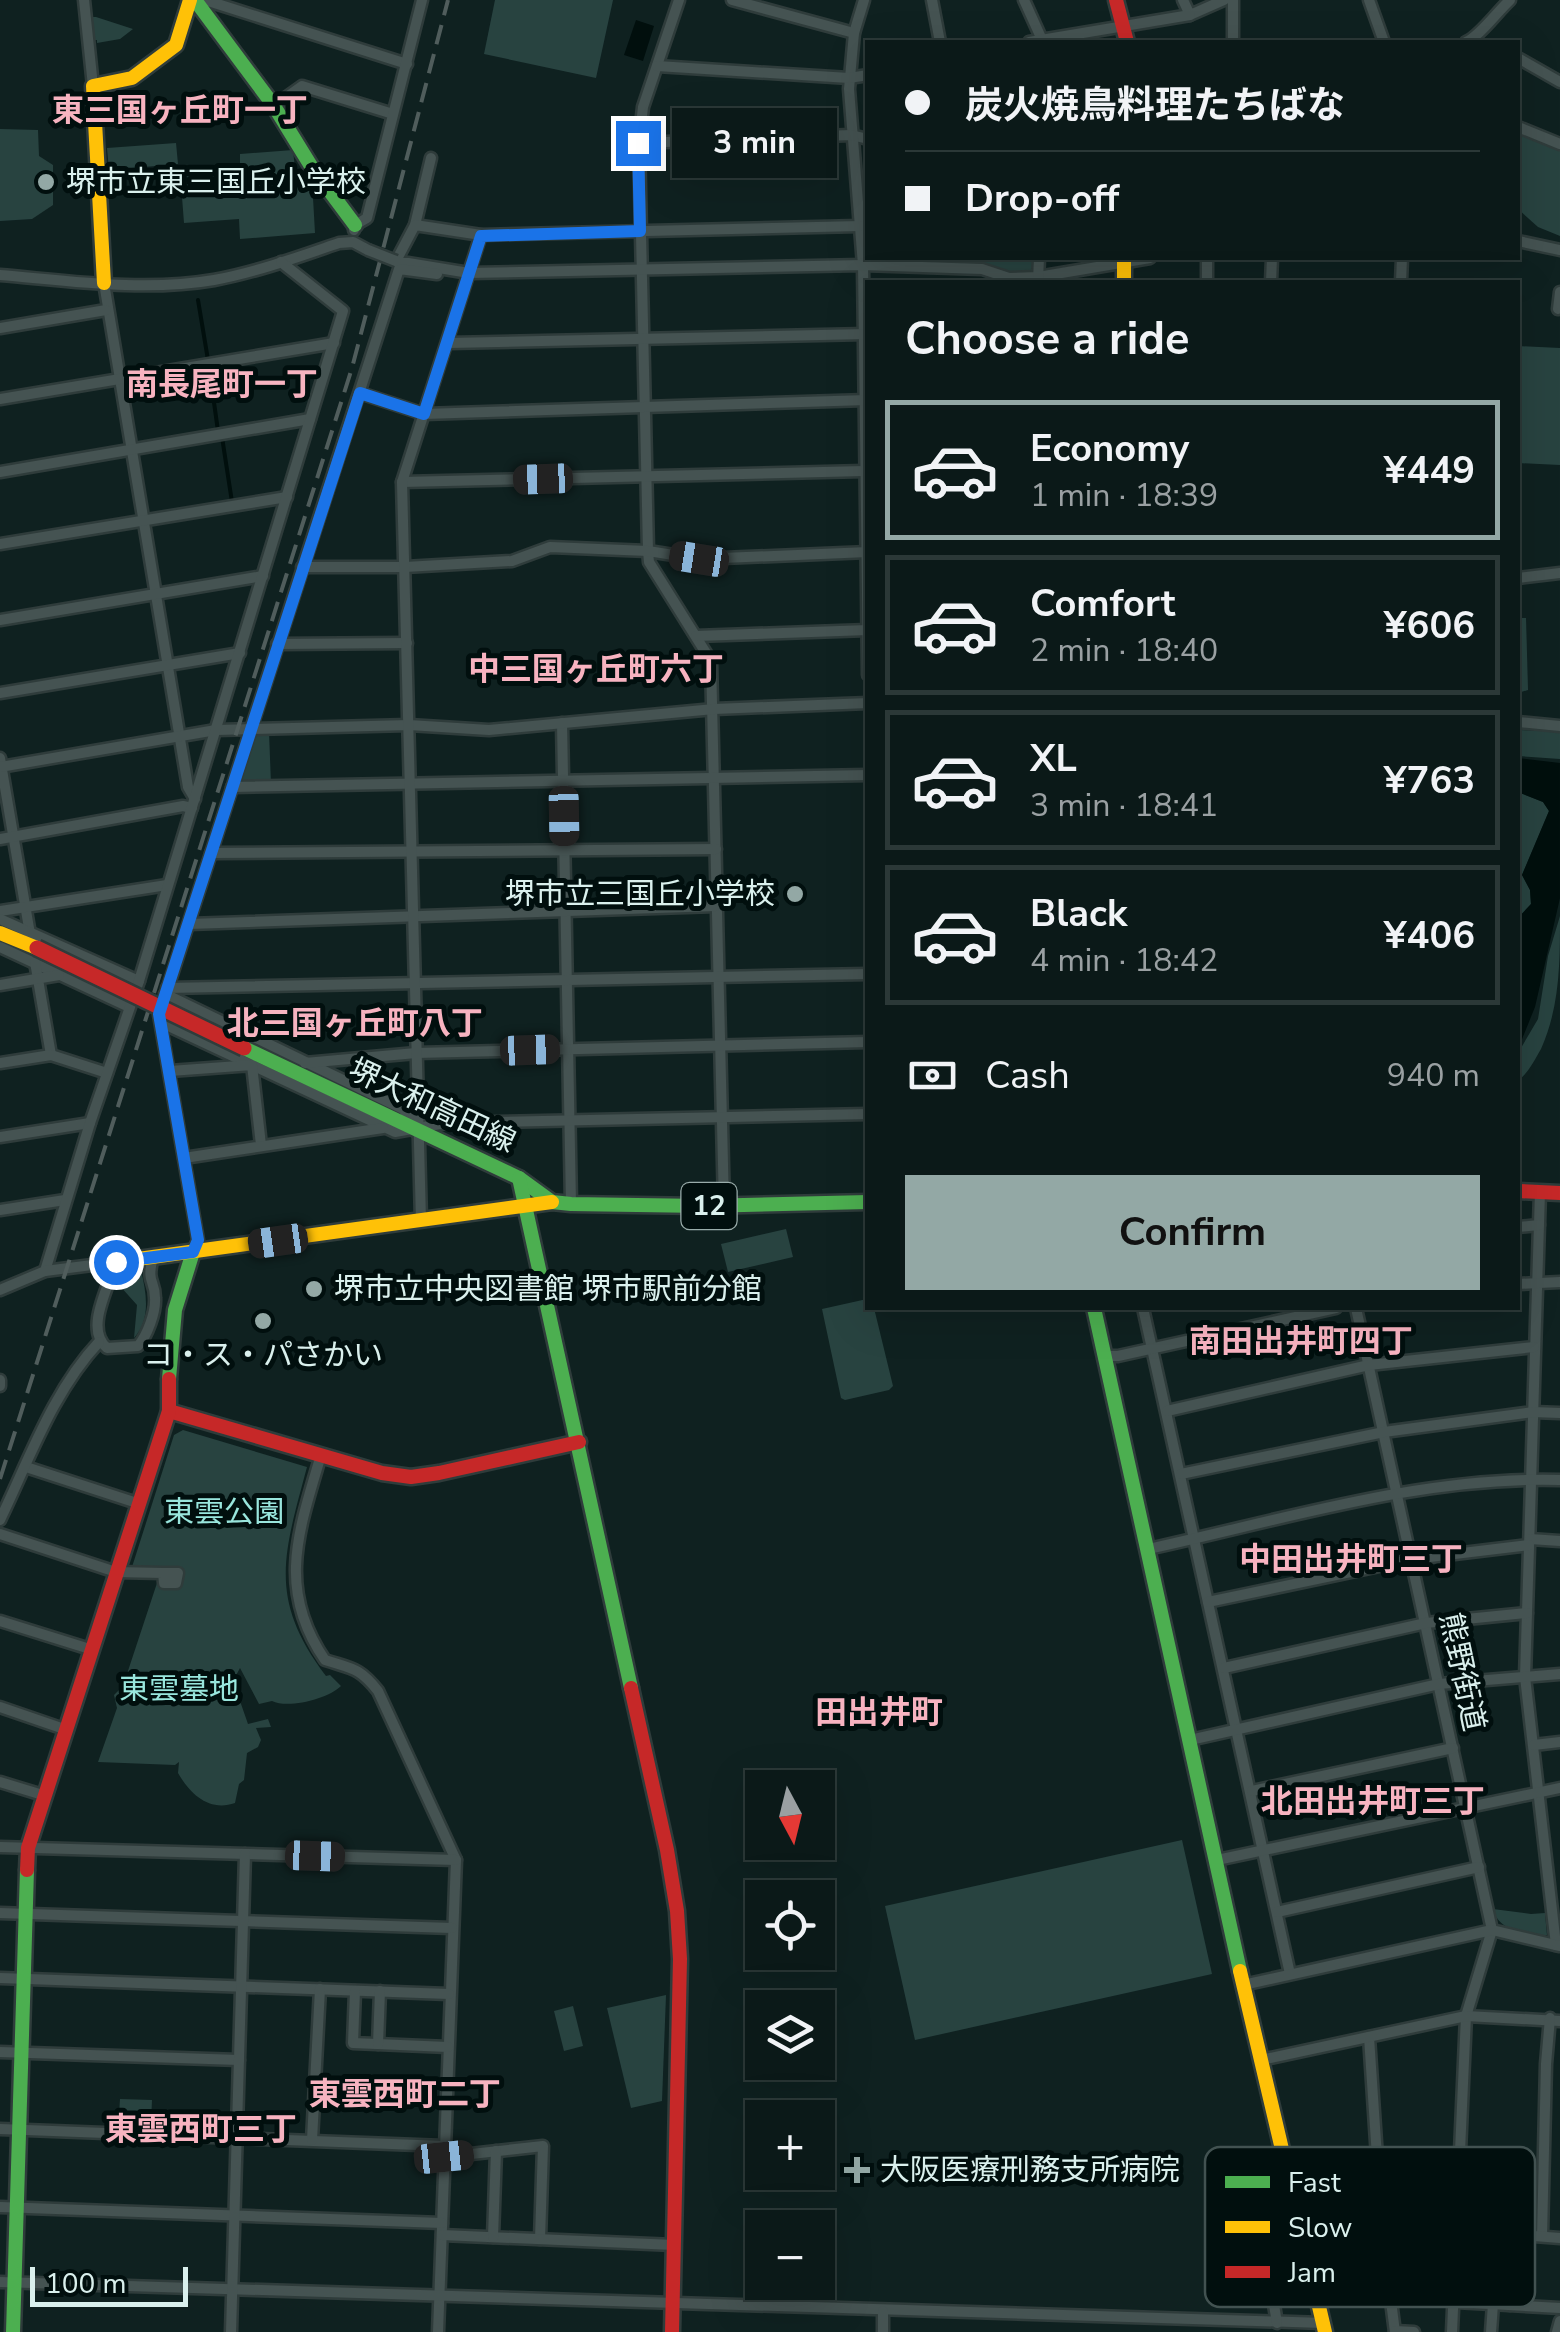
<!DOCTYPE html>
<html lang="en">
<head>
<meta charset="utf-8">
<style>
  :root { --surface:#0b1918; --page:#142221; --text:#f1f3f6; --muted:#9aa0a2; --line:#2b3837; --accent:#93a8a5 }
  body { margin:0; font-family:"Nunito Sans","Noto Sans JP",sans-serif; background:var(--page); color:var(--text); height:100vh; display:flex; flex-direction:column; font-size:38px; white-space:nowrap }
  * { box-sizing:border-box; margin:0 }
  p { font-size:32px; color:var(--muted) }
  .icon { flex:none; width:55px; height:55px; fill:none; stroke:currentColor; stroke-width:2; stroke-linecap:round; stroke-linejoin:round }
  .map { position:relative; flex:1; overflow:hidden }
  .drawer { position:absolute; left:865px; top:280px; width:655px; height:1030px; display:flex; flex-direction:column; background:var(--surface); border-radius:0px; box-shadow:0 10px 40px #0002,0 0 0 2px var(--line) }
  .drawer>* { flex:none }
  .hud { position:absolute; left:865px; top:40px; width:655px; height:220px; border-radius:0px; box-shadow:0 10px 40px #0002,0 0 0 2px var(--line); display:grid; align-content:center; height:220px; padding:0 40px; background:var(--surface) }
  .needle { width:65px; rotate:173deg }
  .controls { position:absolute; left:745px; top:1770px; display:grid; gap:20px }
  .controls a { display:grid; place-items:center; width:90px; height:90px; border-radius:0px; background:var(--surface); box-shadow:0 10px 40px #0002,0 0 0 2px var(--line); font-size:50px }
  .scale { position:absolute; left:30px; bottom:25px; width:158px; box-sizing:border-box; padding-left:10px; border:5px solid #daf0ed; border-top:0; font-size:28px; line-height:35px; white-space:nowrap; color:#daf0ed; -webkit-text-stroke:8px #010f0e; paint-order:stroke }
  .end { position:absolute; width:45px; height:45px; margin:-22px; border:12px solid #1a73e8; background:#fff; box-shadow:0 0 0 5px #fff }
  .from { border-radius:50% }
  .bubble { position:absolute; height:70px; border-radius:0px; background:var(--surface); box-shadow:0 10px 40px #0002,0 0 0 2px var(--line); font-size:32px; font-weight:700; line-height:70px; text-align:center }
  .car { position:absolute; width:30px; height:60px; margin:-30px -15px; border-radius:12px; box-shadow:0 0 8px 2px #0007; background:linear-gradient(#222 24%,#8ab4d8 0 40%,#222 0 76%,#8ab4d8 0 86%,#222 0) }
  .hud b { display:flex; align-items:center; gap:35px; height:95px; font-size:38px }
  .hud b+b { border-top:2px solid var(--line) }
  .hud i { width:25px; height:25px; background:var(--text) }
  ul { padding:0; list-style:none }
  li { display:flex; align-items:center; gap:30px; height:140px; margin:0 20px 15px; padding:0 20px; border:5px solid var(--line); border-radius:0px }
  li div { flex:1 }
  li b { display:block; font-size:38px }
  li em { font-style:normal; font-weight:700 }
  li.current { border-color:var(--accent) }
  li>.icon { width:90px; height:90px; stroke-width:1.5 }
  h2 { padding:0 40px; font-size:45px; line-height:120px }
  .pay { display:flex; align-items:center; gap:25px; height:110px; padding:0 40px; font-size:38px }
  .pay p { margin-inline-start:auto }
  .primary-button { display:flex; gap:20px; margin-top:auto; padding:20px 40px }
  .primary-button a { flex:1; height:115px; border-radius:0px; background:var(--accent); color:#111; font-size:40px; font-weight:700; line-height:115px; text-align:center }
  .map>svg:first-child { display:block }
  .green { fill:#284340 }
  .water { fill:#010f0d }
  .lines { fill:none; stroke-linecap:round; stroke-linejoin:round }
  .stream { stroke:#010f0d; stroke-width:4 }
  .street-casing { stroke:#2f3c3b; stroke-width:15 }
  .fast-casing { stroke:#2f3c3b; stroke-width:19 }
  .slow-casing { stroke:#2f3c3b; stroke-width:19 }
  .jam-casing { stroke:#2f3c3b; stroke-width:19 }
  .street { stroke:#455352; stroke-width:10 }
  .fast { stroke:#4caf50; stroke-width:14 }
  .slow { stroke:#ffc107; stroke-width:14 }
  .jam { stroke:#c62828; stroke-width:14 }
  .rail { stroke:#505d5c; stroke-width:4; stroke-dasharray:20 10; stroke-linecap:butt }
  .street-bridge-casing { stroke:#2f3c3b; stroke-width:15; stroke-linecap:butt }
  .jam-bridge-casing { stroke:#2f3c3b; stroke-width:20; stroke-linecap:butt }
  .street-bridge { stroke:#455352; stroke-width:10 }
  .jam-bridge { stroke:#c62828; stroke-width:15 }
  .route { stroke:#1a73e8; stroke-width:12 }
  .poi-dot { fill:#93a8a5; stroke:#010f0e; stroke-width:4 }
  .labels { text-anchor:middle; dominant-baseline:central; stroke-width:10; stroke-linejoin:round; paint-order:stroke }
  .shield { fill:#010f0e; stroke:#99acaa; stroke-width:2.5 }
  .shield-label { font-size:28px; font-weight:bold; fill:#daf0ed }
  .poi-label { font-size:30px; fill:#daf0ed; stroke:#010f0e; text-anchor:start }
  .street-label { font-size:30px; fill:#daf0ed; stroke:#010f0e }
  .park-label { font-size:30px; fill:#99e6dd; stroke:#010f0e }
  .neighbourhood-label { font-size:32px; font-weight:bold; fill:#f7b3c0; stroke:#010f0e }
  .key { fill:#010f0e; stroke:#425251; stroke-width:2.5 }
  .key-label { font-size:28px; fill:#daf0ed }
</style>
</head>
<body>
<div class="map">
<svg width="1560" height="2332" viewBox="0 0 1560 2332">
  <rect width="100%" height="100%" fill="#0f2120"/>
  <g class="green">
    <polygon points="495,0 613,0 596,78 484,54"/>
    <polygon points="90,17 96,17 133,29 120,39 97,43 97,40 92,40"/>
    <polygon points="0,129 38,130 39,156 53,165 53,205 32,219 0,221"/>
    <polygon points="1518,131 1560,148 1560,236 1538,227 1518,209"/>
    <polygon points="176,143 178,164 109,170 107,148"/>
    <polygon points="293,150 296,178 312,180 315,233 240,239 239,219 184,223 180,171 240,167 240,154"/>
    <polygon points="913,258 1034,258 1031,273 1004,273 986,264 912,262"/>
    <polygon points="1518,346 1560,348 1560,465 1518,463"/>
    <polygon points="1518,618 1526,618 1528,690 1518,693"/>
    <polygon points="1518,730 1560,731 1560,759 1518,756"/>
    <polygon points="269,732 271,784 241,784 253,735"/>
    <polygon points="1518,792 1543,802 1549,811 1522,875 1530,890 1531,904 1518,918"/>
    <path d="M1560,916C1560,963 1560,1006 1541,1049C1534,1061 1529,1072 1518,1081V1053L1538,1019L1548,956Z"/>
    <polygon points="786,1229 793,1257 728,1272 721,1244"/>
    <path d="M140,1266C146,1291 152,1318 134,1338L137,1305L120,1286L123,1270Z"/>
    <polygon points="867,1299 868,1308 874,1308 893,1386 889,1390 845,1400 841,1398 822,1309"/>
    <path d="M183,1430L307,1467C284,1554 267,1598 326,1676L330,1675L341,1686C328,1699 288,1709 272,1701L259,1704L240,1668L233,1681L248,1724L268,1719L271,1727L256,1728L261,1740L258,1747L247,1753L244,1780L239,1784L235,1803C209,1812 190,1794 178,1773L179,1762L175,1765L98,1762L117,1708L114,1695L123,1686L158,1580L166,1589L172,1590L181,1584V1569L132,1567L174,1435Z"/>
    <polygon points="1182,1840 1212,1974 915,2040 885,1906"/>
    <path d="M1493,1909L1531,1914L1545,1913L1547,1935C1526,1935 1498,1931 1493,1909Z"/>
    <polygon points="666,1995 662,2101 631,2108 607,2008"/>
    <polygon points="573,2006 583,2046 564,2051 554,2011"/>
    <polygon points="120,2099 152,2100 151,2123 147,2127 125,2127 125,2115 119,2114"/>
  </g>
  <g class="water">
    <polygon points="636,20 654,26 643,61 624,55"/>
    <polygon points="1518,758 1560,763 1560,898 1535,1007 1518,1049 1518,918 1531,904 1530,890 1522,875 1549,811 1543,802 1518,792"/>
  </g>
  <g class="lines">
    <g class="stream">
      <polyline points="198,300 208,360"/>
      <polyline points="209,367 218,431"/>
      <polyline points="222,437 232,502"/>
    </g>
    <defs>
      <g id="street">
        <polyline points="84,0 93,86"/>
        <polyline points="205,0 407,64"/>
        <polyline points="679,0 643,107 639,143 648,551 649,562 711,661 724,1206"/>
        <polyline points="732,0 854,33"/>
        <polyline points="864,0 854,33 849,89 863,265 868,675"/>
        <polyline points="932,0 940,42"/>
        <polyline points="1024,0 1043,42"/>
        <polyline points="1183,0 1190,15 1224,0"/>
        <polyline points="1369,0 1384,42"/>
        <polyline points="1029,42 1190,15"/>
        <polyline points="1233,42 1233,0"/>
        <path d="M1466,42C1479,37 1497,12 1510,0"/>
        <polyline points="1518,58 1560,82"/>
        <polyline points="657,66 849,78 868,75"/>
        <polyline points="274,106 302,86 393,114"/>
        <polyline points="1518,127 1560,144"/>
        <polyline points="639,143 851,135 868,139"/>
        <polyline points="415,225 431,158"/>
        <polyline points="860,226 481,235 415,225 396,261 469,273 863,265 982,269 1009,278 1038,277 1150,258"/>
        <polyline points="354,230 355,225 367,218 422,0"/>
        <polyline points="1518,241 1560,250"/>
        <path d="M0,275C70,281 144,292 214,280C257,272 298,257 339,243L353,242L368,250"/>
        <polyline points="1038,281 1039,258"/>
        <polyline points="1207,282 1207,258"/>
        <polyline points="1271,282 1272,258"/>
        <polyline points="1401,282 1402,258"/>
        <polyline points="104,283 188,787 195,799"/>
        <polyline points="1558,309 1560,292"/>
        <polyline points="0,328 106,310"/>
        <polyline points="449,343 867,334"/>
        <polyline points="360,393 424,414 867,400"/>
        <polyline points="0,399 334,343"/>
        <polyline points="0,472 310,419"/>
        <polyline points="402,482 864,471"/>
        <polyline points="0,544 287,497"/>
        <polyline points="302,567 405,567 512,561 550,547 648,551 699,559 868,552"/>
        <polyline points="1518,578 1560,573"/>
        <polyline points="0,620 263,576"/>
        <polyline points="696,636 868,630"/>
        <polyline points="277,644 407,643"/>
        <polyline points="0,693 240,653"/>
        <polyline points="1518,722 1560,726"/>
        <polyline points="562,723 571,1204"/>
        <polyline points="0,758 30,934"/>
        <polyline points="0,767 216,730 409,725 489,730 714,709 868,703"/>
        <polyline points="232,787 868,775"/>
        <polyline points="0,839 183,806 192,808"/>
        <polyline points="211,853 716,849"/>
        <polyline points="0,911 167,885"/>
        <polyline points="0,919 139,981"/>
        <polyline points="189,924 716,906"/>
        <polyline points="0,947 129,1007"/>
        <polyline points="35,962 51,1055"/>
        <polyline points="0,985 59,975"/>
        <polyline points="167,988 868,974"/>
        <polyline points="165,994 403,1109 418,1129"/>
        <polyline points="162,1023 395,1132 446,1123 868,1114"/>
        <polyline points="0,1063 51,1055 107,1073"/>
        <polyline points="305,1063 416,1053 868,1042"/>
        <polyline points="170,1071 252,1065 261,1145"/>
        <polyline points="0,1137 90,1123"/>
        <polyline points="184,1158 383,1128"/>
        <polyline points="1540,1192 1525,1677 1556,1945"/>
        <polyline points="0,1210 65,1200"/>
        <polyline points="421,1221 402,482 481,235"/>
        <polyline points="1518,1227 1539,1225"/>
        <polyline points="193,1252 198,1240 159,1015 399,269 437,274"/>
        <polyline points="45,1271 90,1123 139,981 343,311 281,262"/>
        <polyline points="1518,1284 1560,1282"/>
        <path d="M0,1290L45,1271L116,1262C109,1287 84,1329 107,1348L138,1346C147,1336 156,1312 155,1298C155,1279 146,1284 153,1257"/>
        <polyline points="1143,1308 1290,1974"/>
        <polyline points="1356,1308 1492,1930 1466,2016 1452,2332"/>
        <polyline points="1106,1356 1118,1356 1336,1308"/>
        <polyline points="0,1380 0,1386"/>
        <polyline points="1167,1411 1369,1365 1534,1347"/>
        <path d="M321,1455C299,1530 276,1589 325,1660C352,1669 359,1667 378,1691L456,1860L438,2332"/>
        <polyline points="26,1467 137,1503"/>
        <polyline points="1181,1474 1384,1432 1533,1412 1560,1413"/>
        <path d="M0,1520C29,1460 53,1391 99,1342"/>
        <polyline points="0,1534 116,1572 163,1573 164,1583 176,1583 178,1573 163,1573"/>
        <polyline points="1530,1539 1560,1541"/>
        <path d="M1148,1549C1282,1520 1421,1476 1560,1480"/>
        <polyline points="1208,1602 1413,1559 1529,1545"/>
        <polyline points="0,1621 93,1650"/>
        <polyline points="1224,1668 1426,1623 1527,1613"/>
        <polyline points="0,1707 67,1730"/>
        <polyline points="1190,1740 1439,1684 1560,1674"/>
        <polyline points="1534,1745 1560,1742"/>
        <polyline points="0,1782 46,1796"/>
        <polyline points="1252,1791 1453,1748"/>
        <polyline points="0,1847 456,1860"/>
        <polyline points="1217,1860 1560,1788"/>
        <polyline points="1277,1912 1479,1867"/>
        <polyline points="0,1913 452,1928"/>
        <polyline points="0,1978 449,1994"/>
        <polyline points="1243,1985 1492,1930 1559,1946"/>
        <polyline points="355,1991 353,2043 448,2047"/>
        <polyline points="1369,2037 1382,2232 1395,2332"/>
        <polyline points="378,2044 380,1991"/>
        <polyline points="0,2052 239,2060"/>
        <polyline points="1261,2060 1466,2016 1560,2021"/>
        <polyline points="0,2129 444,2146"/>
        <polyline points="312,2140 320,1989"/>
        <polyline points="444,2157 543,2146 540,2239"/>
        <polyline points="0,2207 442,2223"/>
        <polyline points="442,2235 674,2245"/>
        <polyline points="1542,2236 1546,2064 1550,2018"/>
        <polyline points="493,2237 496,2151"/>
        <polyline points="1305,2248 1382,2232 1455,2230 1560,2238"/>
        <polyline points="0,2282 1323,2323"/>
        <polyline points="1456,2302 1560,2308"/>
        <polyline points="1510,2305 1512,2234"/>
        <polyline points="1277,2323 1262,2232 1265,2229 1299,2224"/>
        <polyline points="1395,2331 1414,2332"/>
        <polyline points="231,2332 245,1854"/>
        <polyline points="883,2332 883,2311"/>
        <polyline points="1491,2332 1493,2304"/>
        <polyline points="1557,2332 1560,2321"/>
      </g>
      <g id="fast">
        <polyline points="195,0 274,106 311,166 355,225"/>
        <polyline points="244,1048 519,1178 552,1202 571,1204 703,1206 868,1202"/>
        <polyline points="519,1178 631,1688"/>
        <polyline points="1094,1308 1240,1971"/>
        <polyline points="169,1379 175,1310 193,1252"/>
        <polyline points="13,2332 27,1870"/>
      </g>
      <g id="slow">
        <polyline points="1124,258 1124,282"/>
        <polyline points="104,283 93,86 132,78 176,45 190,0"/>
        <polyline points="0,933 37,948"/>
        <polyline points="116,1262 552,1202"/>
        <polyline points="1240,1971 1325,2332"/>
      </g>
      <g id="jam">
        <polyline points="1116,0 1127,42"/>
        <polyline points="1518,1191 1560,1193"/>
        <polyline points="169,1411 382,1473 411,1477 439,1473 579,1442"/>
        <polyline points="631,1688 667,1850 677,1911 680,1959 672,2332"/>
        <polyline points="27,1870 28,1848 169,1411 169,1379"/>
      </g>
    </defs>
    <use href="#street" class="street-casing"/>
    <use href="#fast" class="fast-casing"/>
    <use href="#slow" class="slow-casing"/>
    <use href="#jam" class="jam-casing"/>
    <use href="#street" class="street"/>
    <use href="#fast" class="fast"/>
    <use href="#slow" class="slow"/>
    <use href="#jam" class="jam"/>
    <polyline class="rail" points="0,1479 352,368 448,0"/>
    <defs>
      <polyline id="street-bridge" points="368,250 396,261"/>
      <polyline id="jam-bridge" points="37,948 244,1048"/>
    </defs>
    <use href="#street-bridge" class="street-bridge-casing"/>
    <use href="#jam-bridge" class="jam-bridge-casing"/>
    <use href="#street-bridge" class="street-bridge"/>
    <use href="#jam-bridge" class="jam-bridge"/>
  </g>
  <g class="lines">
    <polyline class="route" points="116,1262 193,1252 198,1240 159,1014 360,393 424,414 481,236 640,231 638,143"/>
  </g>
  <g class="poi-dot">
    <circle cx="46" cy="182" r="10"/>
    <circle cx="795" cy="894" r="10"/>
    <circle cx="314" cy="1289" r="10"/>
    <circle cx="263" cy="1321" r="10"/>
    <path d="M852 2155h10v10h10v10h-10v10h-10v-10h-10v-10h10z"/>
  </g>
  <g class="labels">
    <rect class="shield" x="681.5" y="1183" width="55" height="46" rx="8"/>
    <g class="shield-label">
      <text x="709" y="1206">12</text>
    </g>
    <g class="poi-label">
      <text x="66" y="182">堺市立東三国丘小学校</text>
      <text x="775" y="894" text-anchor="end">堺市立三国丘小学校</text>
      <text x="334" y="1289">堺市立中央図書館 堺市駅前分館</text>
      <text x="263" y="1355" text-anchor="middle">コ・ス・パさかい</text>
      <text x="880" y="2170">大阪医療刑務支所病院</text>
    </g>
    <g class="street-label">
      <text transform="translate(432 1106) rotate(25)">堺大和高田線</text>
      <text transform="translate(1462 1672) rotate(78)">熊野街道</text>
    </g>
    <g class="park-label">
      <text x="224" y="1512">東雲公園</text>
      <text x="179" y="1689">東雲墓地</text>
    </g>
    <g class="neighbourhood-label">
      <text x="180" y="110">東三国ヶ丘町一丁</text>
      <text x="222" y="384">南長尾町一丁</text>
      <text x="596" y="669">中三国ヶ丘町六丁</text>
      <text x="355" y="1023">北三国ヶ丘町八丁</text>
      <text x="1301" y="1341">南田出井町四丁</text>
      <text x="1351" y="1559">中田出井町三丁</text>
      <text x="879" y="1712">田出井町</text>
      <text x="1373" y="1801">北田出井町三丁</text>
      <text x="405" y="2094">東雲西町二丁</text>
      <text x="201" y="2129">東雲西町三丁</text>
    </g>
  </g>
  <rect x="1205" y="2147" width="330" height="160" rx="15" class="key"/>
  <rect x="1225" y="2176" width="45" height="12" fill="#4caf50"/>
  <rect x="1225" y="2221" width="45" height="12" fill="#ffc107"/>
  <rect x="1225" y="2266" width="45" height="12" fill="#c62828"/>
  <g class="key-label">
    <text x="1288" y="2192">Fast</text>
    <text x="1288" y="2237">Slow</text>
    <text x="1288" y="2282">Jam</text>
  </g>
</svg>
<div class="controls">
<a><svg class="needle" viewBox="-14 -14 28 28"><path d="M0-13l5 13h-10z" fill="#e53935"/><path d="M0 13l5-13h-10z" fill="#9aa0a2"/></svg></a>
<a><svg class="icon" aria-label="locate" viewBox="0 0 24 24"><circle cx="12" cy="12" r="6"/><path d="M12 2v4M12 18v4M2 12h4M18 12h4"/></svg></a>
<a><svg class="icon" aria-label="layers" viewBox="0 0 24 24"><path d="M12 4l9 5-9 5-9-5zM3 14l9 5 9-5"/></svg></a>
<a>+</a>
<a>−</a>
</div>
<div class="scale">100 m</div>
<i class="end from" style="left:116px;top:1262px"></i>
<i class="end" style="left:638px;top:143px"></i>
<div class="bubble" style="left:672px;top:108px;width:165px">3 min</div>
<i class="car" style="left:543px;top:479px;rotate:268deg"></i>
<i class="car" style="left:699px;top:559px;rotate:279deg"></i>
<i class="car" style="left:564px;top:816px;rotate:179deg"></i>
<i class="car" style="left:530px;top:1050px;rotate:88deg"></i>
<i class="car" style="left:278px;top:1241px;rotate:262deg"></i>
<i class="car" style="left:315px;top:1856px;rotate:92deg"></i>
<i class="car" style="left:444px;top:2157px;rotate:84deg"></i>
<div class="hud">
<b><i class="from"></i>炭火焼鳥料理たちばな</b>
<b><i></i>Drop-off</b>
</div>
<section class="drawer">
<h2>Choose a ride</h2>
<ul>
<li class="current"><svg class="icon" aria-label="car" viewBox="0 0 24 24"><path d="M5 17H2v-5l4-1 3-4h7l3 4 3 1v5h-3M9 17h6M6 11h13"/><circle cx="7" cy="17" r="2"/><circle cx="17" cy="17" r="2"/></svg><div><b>Economy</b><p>1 min · 18:39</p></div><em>¥449</em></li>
<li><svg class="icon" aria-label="car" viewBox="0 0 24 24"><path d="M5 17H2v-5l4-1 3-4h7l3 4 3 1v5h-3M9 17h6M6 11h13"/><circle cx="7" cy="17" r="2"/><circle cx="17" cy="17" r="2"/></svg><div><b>Comfort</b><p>2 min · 18:40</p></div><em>¥606</em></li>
<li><svg class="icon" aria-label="car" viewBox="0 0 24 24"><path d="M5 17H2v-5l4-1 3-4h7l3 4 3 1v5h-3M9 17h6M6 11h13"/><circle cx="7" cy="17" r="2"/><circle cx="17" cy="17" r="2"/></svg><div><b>XL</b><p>3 min · 18:41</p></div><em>¥763</em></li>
<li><svg class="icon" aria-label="car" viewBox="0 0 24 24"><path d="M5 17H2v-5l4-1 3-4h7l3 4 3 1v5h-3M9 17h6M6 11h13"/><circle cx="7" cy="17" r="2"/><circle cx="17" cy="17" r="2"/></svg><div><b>Black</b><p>4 min · 18:42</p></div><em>¥406</em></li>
</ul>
<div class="pay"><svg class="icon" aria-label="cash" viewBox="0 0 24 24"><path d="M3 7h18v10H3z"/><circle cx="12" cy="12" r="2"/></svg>Cash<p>940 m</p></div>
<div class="primary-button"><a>Confirm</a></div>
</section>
</div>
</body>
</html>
